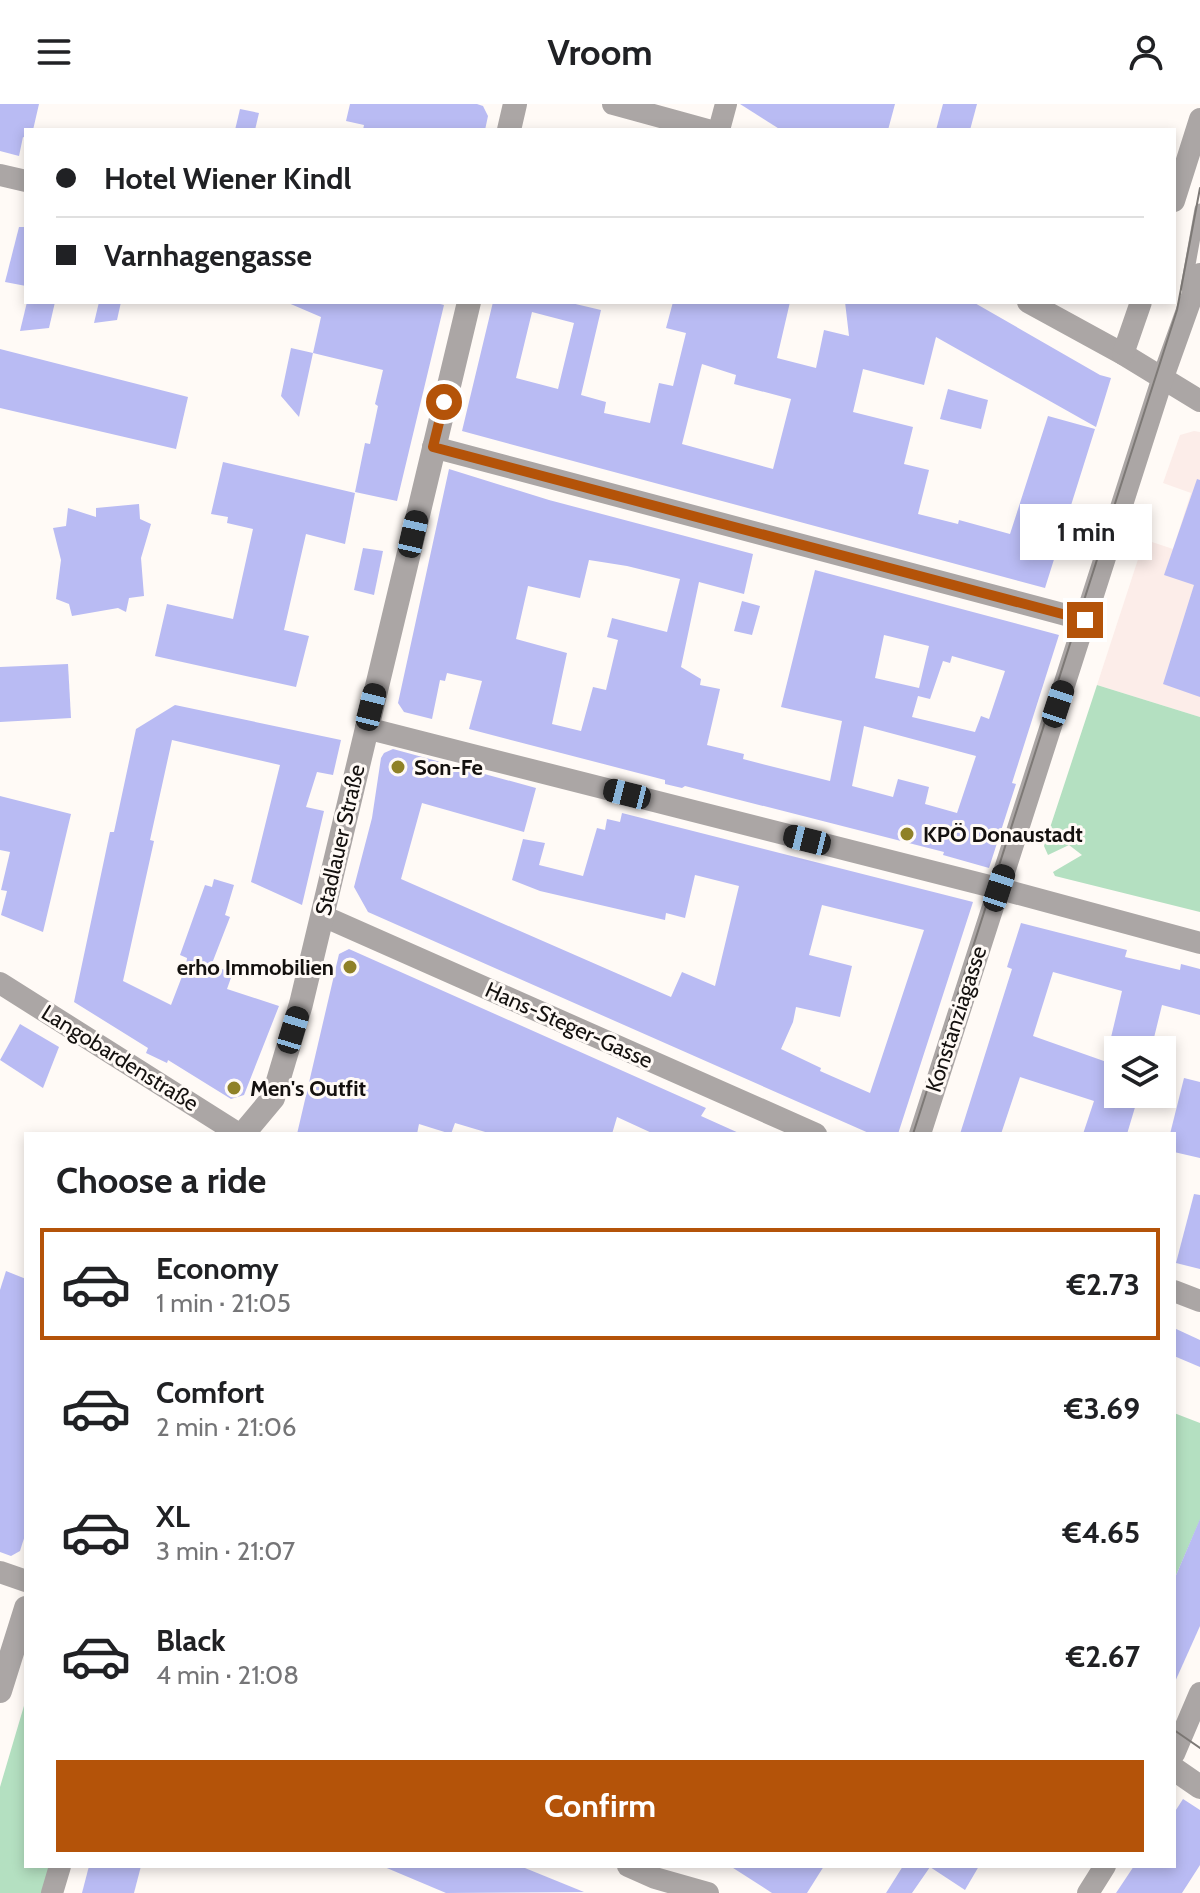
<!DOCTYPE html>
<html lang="en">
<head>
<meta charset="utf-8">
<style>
  :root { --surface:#fff; --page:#f6f6f6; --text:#202124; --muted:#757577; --line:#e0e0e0; --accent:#b45309 }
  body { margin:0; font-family:Cabin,sans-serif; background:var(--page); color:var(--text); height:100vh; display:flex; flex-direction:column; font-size:30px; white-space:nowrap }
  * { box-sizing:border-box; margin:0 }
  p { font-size:26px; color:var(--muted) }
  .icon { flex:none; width:44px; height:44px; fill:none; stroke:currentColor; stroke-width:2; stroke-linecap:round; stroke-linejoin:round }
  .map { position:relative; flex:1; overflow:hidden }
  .drawer { position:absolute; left:24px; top:1028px; width:1152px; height:736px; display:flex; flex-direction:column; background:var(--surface); border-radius:0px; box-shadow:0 4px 12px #0003 }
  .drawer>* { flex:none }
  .guide { position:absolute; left:24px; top:24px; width:1152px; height:176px; border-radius:0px; box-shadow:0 4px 12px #0003; display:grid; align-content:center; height:176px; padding:0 32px; background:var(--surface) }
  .controls { position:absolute; left:1104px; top:932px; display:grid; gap:16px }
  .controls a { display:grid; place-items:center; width:72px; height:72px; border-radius:0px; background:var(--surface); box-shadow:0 4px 12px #0003; font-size:40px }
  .end { position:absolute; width:36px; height:36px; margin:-18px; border:10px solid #b45309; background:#fff; box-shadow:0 0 0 4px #fff }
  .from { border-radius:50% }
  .bubble { position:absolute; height:56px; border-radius:0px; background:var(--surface); box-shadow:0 4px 12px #0003; font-size:26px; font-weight:800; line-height:56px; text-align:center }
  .car { position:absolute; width:24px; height:48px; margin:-24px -12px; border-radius:10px; box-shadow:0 0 6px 2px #0007; background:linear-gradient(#222 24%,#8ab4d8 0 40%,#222 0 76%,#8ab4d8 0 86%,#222 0) }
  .guide b { display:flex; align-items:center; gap:28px; height:76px; font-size:30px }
  .guide b+b { border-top:2px solid var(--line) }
  .guide i { width:20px; height:20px; background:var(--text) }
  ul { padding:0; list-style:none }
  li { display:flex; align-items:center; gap:24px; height:112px; margin:0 16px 12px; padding:0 16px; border:4px solid transparent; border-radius:0px }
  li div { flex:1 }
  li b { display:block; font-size:30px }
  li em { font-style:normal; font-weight:800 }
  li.on { border-color:var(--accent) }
  li>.icon { width:72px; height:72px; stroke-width:1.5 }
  h2 { padding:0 32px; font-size:36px; line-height:96px }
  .primary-button { display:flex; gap:16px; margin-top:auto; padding:16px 32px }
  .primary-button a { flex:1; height:92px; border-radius:0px; background:var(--accent); color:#fff; font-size:32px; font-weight:800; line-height:92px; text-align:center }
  header { display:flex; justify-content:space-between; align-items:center; height:104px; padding:0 32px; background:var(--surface); font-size:36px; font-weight:800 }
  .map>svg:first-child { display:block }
  .education { fill:#fcede9 }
  .green { fill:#b4e0c1 }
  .building { fill:#b9bbf3; fill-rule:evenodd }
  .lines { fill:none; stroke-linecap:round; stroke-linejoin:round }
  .service { stroke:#aba6a5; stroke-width:11 }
  .minor { stroke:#aba6a5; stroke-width:22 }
  .tertiary { stroke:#aba6a5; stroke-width:24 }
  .tram { stroke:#7d7976; stroke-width:2 }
  .route { stroke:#b45309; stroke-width:10 }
  .poi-dot { fill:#8f8128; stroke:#fffaf6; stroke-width:3 }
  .labels { text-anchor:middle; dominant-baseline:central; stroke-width:6; stroke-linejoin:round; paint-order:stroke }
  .poi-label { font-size:22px; font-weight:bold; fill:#14110f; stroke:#fffaf6; text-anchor:start }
  .street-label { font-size:22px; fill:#14110f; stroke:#fffaf6 }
</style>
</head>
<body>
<header><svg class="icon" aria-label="menu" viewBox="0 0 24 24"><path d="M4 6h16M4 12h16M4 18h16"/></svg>Vroom<svg class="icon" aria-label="person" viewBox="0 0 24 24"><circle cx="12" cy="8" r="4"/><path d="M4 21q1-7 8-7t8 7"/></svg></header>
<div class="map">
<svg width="1200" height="1789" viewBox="0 0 1200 1789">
  <rect width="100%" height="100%" fill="#fffaf6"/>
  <polygon class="education" points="1194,327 1200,328 1200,613 1097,581 1143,440 1152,438 1173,445 1191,389 1163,379 1180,331"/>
  <g class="green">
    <polygon points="1097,581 1200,613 1200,808 1055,772 1053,768 1082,751 1069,741 1048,751 1044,742"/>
    <polygon points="1174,1309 1200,1319 1200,1416 1174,1476"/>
    <polygon points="26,1595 26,1762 50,1762 43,1789 0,1789 0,1683"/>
  </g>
  <g class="building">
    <polygon points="0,0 39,0 33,26 26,26 26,34 23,33 19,52 0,47"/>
    <polygon points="350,0 477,0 483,2 488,12 485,26 363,26 364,21 346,17"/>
    <polygon points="740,0 895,0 888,26 781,26"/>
    <polygon points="943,0 977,0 970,26 936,26"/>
    <polygon points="240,5 259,9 255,26 235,26"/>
    <polygon points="19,123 26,123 26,182 5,178"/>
    <polygon points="27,198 55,198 49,224 20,227"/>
    <polygon points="99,198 121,198 117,216 94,219"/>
    <polygon points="286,198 433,198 444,201 397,397 355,388 365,339 370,340 378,302 375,300 383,266 313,249 299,313 281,292 291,244 313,249 321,213"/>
    <path d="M493,198H567L601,206L581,291L606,298L604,309L650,319L659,279L673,282L686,229L666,224L673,198H790L777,254L816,264L824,226L849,232L845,198H973L1100,271L1111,274L1096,323L936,233L924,281L863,265L853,308L913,323L904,360L929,366L918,410L958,420L959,416L1010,430L1048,312L1095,325L1045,484L462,327ZM532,208L574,219L558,285L516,274ZM702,260L736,271L734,280L791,295L773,365L682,340Z"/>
    <polygon points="0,245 188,293 176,345 0,304"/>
    <polygon points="948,285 988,296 981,325 940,315"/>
    <polygon points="223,358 355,389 345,440 306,430 284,526 309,532 296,583 155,552 167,500 233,515 253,425 227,419 228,413 211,410"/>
    <path d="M449,365L549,396L753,450L744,490L699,478L681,563L701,575L700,581L720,585L707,641L744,650L743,655L766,661L830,677L842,617L781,603L815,466L1059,531L1012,679L1016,680L989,764L943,751L944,748L685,682L682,684L665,680V676L469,625L482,577L447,569L445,577L440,576L432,615L404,608L398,599ZM589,456L627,462L680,475L667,528L612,514L607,533L618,536L606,586L593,583L581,627L552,620L567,549L516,535L528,482L580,494ZM884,531L929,542L919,584L875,574ZM952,552L1005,567L989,615L981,612L975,628L912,613L918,592L930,595L943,557L950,559ZM864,622L976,652L957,709L925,700L929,683L898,675L893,693L852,682Z"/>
    <polygon points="1197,375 1200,376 1200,593 1163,580 1194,481 1164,471"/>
    <polygon points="139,400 140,415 151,420 141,454 144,492 129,494 126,508 118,504 72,512 69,500 56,495 61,456 53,424 66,422 68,404 96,413 96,404"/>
    <polygon points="363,444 383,447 374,491 354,486"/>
    <polygon points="742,497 760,502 752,531 734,527"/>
    <polygon points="68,560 71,614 0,618 0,563"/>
    <polygon points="175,601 341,636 333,671 317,668 306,703 324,707 302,801 251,778 280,661 172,636 150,736 154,737 123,877 171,901 186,862 187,854 180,851 205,781 212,783 214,775 234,781 225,811 230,813 211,862 233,868 227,885 279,902 244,991 231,995 168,956 167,959 146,949 148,944 74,898 110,728 114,728 136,625"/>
    <path d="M393,645L536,684L524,728L422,699L401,775L671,893L682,868L715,882L739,782L695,771L685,814L666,809L665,816L540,787L512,776L523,735L545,739L539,761L583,772L597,724L605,726L607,715L620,718L622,709L973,798L898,1030H871L368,808L354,783L372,714L381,654L384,649ZM822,801L924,826L870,989L820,967L821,964L781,945L793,918L796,903L840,913L852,862L809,851Z"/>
    <polygon points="0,692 71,710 43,828 1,811 7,787 1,786 10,748 0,746"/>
    <polygon points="1021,819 1127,846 1125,853 1180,866 1181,860 1200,865 1200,911 1162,901 1151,946 1108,946 1122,887 1053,868 1033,932 1118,962 1118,990 1139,990 1127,1030 1083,1030 1094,997 1020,973 1001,1030 960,1030 1012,865 1007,863"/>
    <polygon points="349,845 706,1004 701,1012 741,1030 654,1030 617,1013 612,1030 492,1030 455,1019 451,1030 419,1020 417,1030 297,1030 339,850"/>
    <polygon points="20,920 59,943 43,984 0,956"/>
    <polygon points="1184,974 1200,978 1200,1054 1174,1048 1174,1030 1170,1030"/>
    <polygon points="1194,1090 1200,1091 1200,1165 1176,1159"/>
    <polygon points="6,1167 26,1175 26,1428 20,1447 11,1452 0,1448 0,1186"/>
    <polygon points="1174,1224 1200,1236 1200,1263 1174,1252"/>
    <polygon points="1200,1415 1200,1522 1174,1580 1174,1476"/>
    <polygon points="1183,1695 1200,1706 1200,1761 1182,1789 1116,1789 1134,1762 1174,1762 1174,1709"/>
    <polygon points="89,1762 141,1762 134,1789 82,1789"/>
    <polygon points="382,1762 520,1762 584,1788 446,1789"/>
    <polygon points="730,1762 824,1762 807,1789 772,1789"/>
    <polygon points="903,1762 979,1762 965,1786 930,1763 912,1789 886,1789"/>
  </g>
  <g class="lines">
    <polyline class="service" points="1186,183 1200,105"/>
    <g class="minor">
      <polyline points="613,0 708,26"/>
      <polyline points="719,26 726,0"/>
      <polyline points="0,71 26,77"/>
      <polyline points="1174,97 1200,15"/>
      <polyline points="1028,198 1123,250 1200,297"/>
      <polyline points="1123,250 1141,198"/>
      <polyline points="433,343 1085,516"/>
      <polyline points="366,624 993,783 1200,839"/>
      <polyline points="323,812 816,1030"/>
      <polyline points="0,879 239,1030"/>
      <polyline points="920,1030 1162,276 1200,170"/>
      <polyline points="1174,1187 1200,1197"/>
      <polyline points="0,1468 26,1477"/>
      <polyline points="1174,1650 1200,1589"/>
      <polyline points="628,1762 655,1774 708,1789"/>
      <polyline points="52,1789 60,1762"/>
      <polyline points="1088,1789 1105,1762"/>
    </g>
    <g class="tertiary">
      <polyline points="509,26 515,0"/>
      <polyline points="243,1030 273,994 301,900 469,198"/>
      <polyline points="0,1587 26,1504"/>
      <polyline points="1174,1665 1200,1683"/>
    </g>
    <g class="tram">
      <polyline points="913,1030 1177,206 1200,84"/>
      <polyline points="1174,1626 1200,1644"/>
    </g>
  </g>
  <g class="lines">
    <polyline class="route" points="444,298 433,343 1085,516"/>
  </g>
  <g class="poi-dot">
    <circle cx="398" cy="663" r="8"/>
    <circle cx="907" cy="730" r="8"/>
    <circle cx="350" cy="863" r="8"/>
    <circle cx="234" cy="984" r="8"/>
  </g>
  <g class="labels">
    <g class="poi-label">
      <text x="414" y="663">Son-Fe</text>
      <text x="923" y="730">KPÖ Donaustadt</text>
      <text x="334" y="863" text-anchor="end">erho Immobilien</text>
      <text x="250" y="984">Men's Outfit</text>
    </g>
    <g class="street-label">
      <text transform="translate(340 736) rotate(-77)">Stadlauer Straße</text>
      <text transform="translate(956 915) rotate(-72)">Konstanziagasse</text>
      <text transform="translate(569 921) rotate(24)">Hans-Steger-Gasse</text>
      <text transform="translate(120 954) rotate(32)">Langobardenstraße</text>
    </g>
  </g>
</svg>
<div class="controls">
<a><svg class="icon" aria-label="layers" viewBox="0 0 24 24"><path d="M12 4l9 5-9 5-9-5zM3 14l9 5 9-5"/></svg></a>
</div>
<i class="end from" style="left:444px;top:298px"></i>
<i class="end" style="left:1085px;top:516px"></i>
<div class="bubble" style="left:1020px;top:400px;width:132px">1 min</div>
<i class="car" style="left:413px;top:430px;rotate:13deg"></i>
<i class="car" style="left:1058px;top:600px;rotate:18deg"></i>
<i class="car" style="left:371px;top:603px;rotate:14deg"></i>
<i class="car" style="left:627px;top:690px;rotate:284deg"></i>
<i class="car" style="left:807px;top:736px;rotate:284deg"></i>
<i class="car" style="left:999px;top:784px;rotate:18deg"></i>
<i class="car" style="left:293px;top:926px;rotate:17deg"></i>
<div class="guide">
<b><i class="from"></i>Hotel Wiener Kindl</b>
<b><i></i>Varnhagengasse</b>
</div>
<section class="drawer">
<h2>Choose a ride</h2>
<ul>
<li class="on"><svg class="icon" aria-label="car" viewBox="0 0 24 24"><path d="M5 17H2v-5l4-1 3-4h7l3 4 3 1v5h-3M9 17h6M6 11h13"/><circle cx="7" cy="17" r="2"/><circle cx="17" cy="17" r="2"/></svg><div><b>Economy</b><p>1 min · 21:05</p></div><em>€2.73</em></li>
<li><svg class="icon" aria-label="car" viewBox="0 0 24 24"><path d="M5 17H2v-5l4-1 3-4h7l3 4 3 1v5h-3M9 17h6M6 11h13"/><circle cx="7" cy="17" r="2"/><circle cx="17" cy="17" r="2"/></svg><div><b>Comfort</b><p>2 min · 21:06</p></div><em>€3.69</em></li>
<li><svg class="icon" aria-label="car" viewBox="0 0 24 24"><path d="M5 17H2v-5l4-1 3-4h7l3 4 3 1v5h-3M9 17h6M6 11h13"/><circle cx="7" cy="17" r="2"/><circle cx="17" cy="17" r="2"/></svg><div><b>XL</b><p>3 min · 21:07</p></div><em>€4.65</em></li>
<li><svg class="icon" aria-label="car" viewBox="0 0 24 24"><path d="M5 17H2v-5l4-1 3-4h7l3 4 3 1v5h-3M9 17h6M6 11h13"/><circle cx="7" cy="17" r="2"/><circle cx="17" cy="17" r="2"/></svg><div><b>Black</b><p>4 min · 21:08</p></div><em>€2.67</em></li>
</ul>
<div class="primary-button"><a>Confirm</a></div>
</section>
</div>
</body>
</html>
